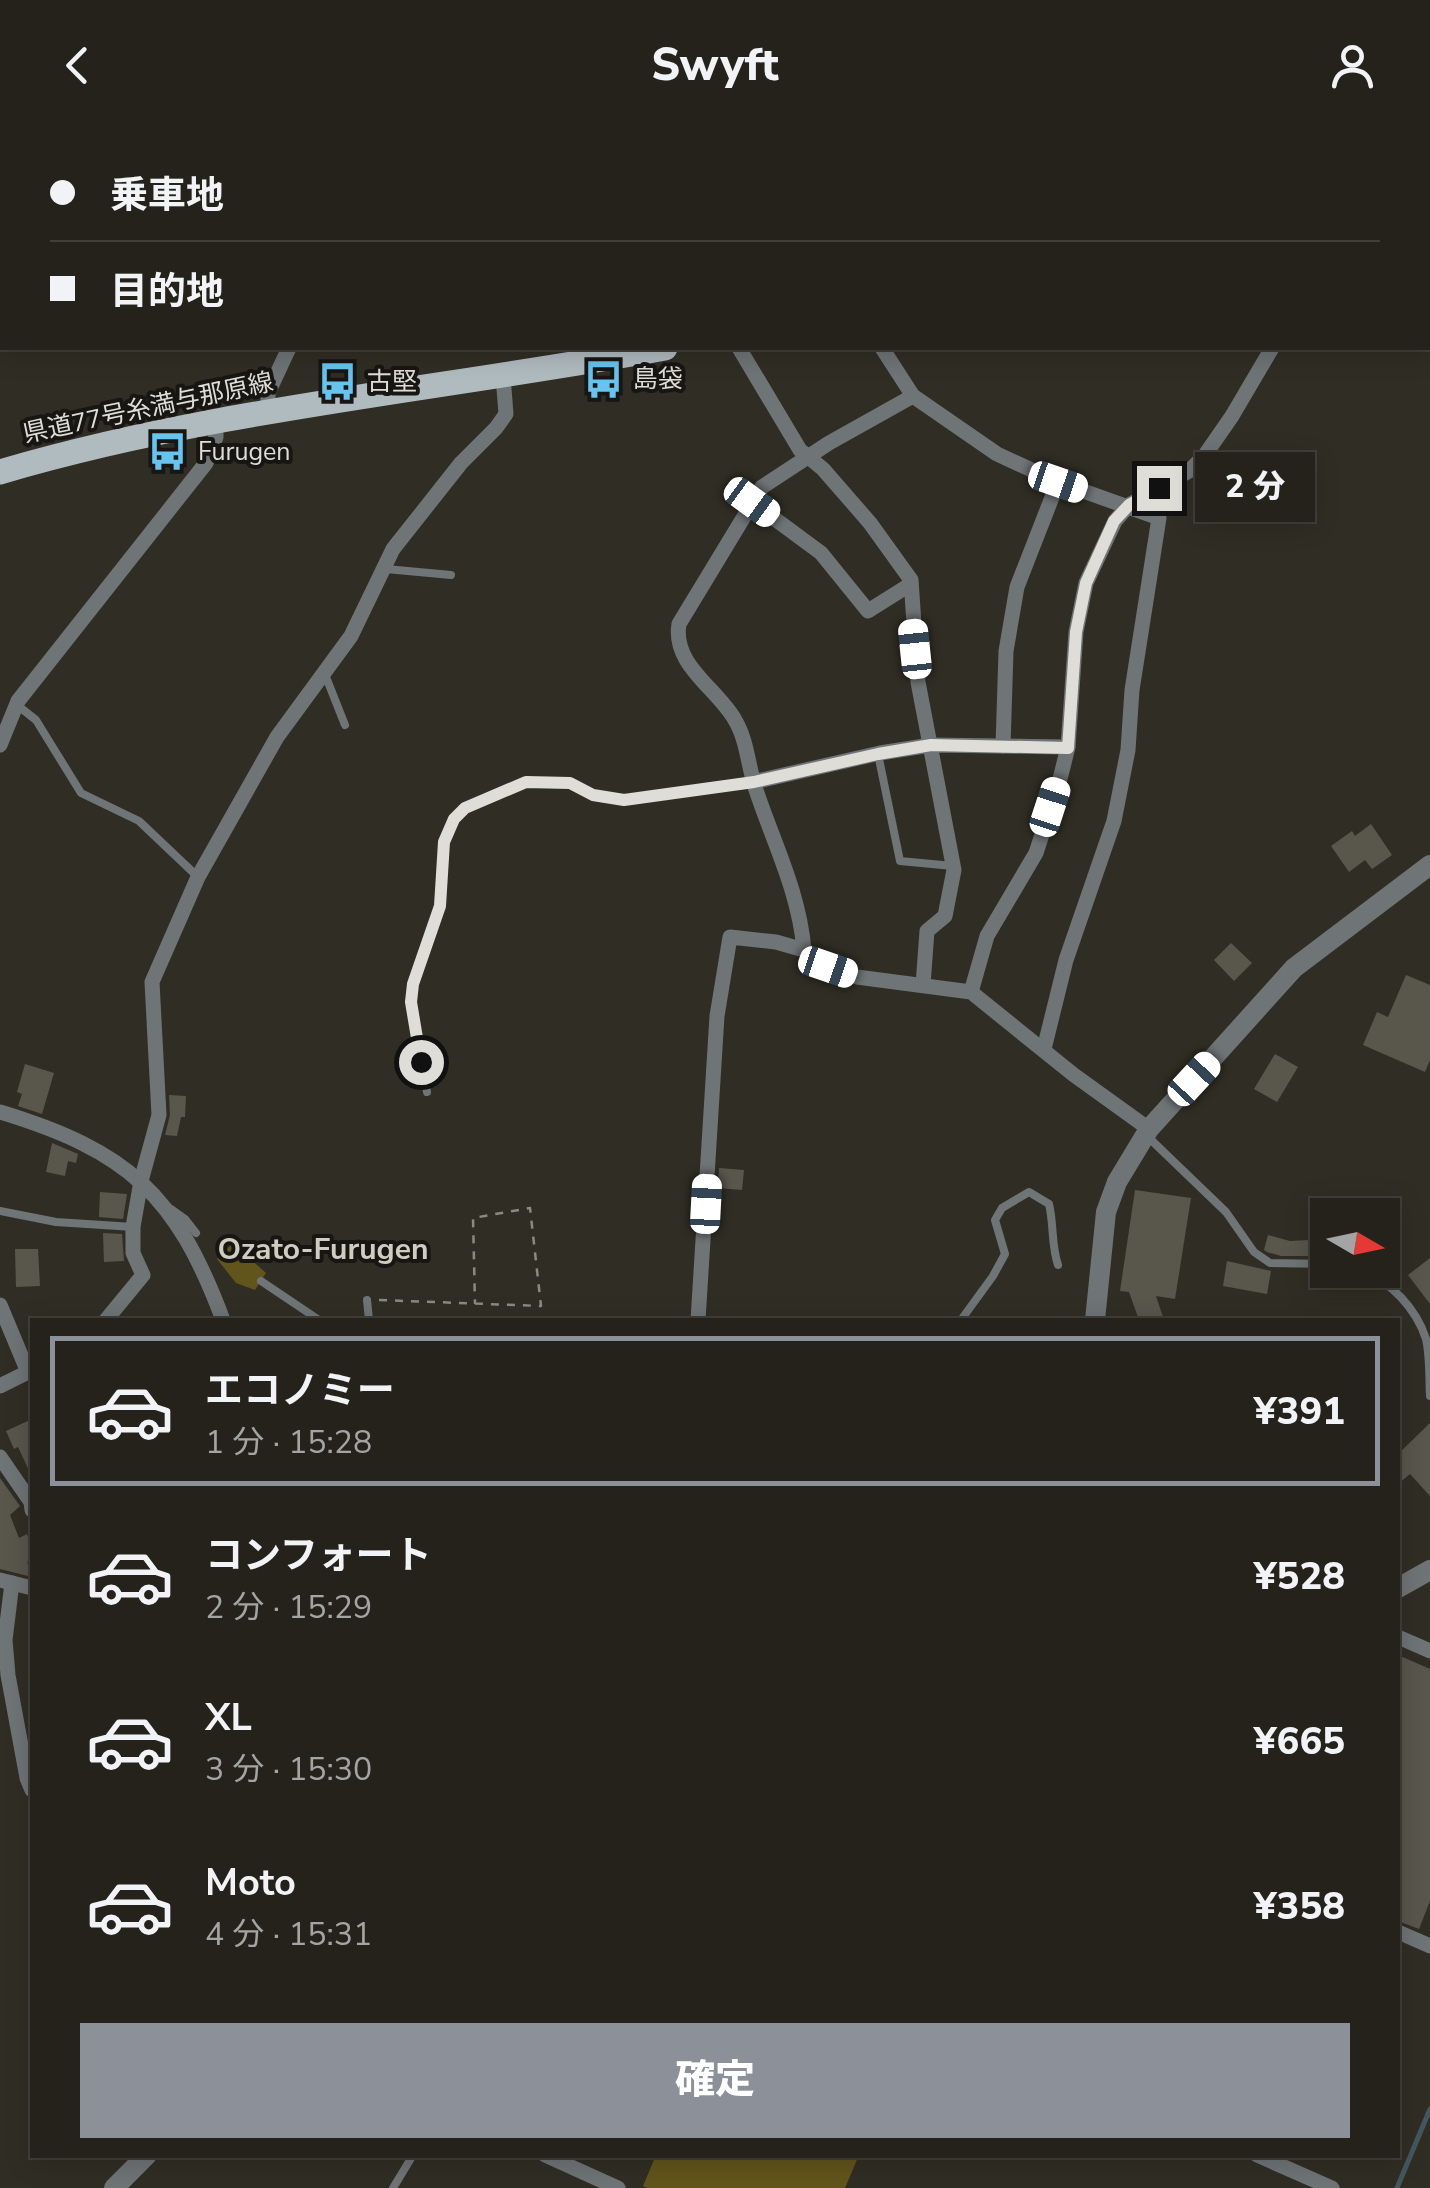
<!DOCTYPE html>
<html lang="ja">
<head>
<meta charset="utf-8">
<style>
  :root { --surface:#24221b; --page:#302f28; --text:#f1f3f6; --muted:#a3a4a3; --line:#413f3a; --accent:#8c9099 }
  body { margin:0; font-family:"Nunito Sans","Noto Sans JP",sans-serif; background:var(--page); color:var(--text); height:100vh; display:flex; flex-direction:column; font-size:38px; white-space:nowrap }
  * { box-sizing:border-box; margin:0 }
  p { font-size:32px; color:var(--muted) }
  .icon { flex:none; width:55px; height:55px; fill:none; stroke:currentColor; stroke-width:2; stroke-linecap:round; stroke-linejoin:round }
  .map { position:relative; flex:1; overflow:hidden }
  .details { position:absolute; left:30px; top:1188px; width:1370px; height:840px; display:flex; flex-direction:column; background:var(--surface); border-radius:0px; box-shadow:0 5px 25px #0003,0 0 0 2px var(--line) }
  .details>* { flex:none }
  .top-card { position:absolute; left:0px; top:0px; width:1430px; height:220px; box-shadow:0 5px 25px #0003,0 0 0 2px var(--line); display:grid; align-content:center; height:220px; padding:0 50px; background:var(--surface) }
  .needle { width:65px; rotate:99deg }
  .controls { position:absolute; left:1310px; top:1068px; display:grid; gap:20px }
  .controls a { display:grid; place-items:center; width:90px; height:90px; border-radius:0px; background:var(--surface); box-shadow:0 5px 25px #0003,0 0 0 2px var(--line); font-size:50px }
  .end { position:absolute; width:45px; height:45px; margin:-22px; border:12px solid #dfddd7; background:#111; box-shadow:0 0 0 5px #111 }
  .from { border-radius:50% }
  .bubble { position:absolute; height:70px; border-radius:0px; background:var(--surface); box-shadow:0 5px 25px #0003,0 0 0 2px var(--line); font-size:32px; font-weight:800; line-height:70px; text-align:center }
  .car { position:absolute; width:30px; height:60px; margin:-30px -15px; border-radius:12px; box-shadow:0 0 8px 2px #0007; background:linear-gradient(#fff 24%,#345 0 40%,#fff 0 76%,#345 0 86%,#fff 0) }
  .top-card b { display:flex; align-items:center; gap:35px; height:95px; font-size:38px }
  .top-card b+b { border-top:2px solid var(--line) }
  .top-card i { width:25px; height:25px; background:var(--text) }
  ul { padding:18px 0 0; list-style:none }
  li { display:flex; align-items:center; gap:30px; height:150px; margin:0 20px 15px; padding:0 30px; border:5px solid transparent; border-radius:0px }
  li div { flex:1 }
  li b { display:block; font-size:38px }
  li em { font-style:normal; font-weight:800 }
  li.on { border-color:var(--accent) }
  li>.icon { width:90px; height:90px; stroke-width:1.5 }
  .primary-button { display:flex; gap:20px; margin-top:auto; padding:20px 50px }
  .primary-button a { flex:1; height:115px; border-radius:0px; background:var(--accent); color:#fff; font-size:40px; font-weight:800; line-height:115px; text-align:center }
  header { display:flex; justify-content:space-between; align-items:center; height:130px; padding:0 50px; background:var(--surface); font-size:45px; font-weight:800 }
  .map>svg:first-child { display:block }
  .green { fill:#62551b }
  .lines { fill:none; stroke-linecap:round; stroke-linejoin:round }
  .stream { stroke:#435760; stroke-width:5 }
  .river { stroke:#001e2d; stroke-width:30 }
  .building { fill:#59564c }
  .path { stroke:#8b8982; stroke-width:2.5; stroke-dasharray:8 8; stroke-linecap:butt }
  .service { stroke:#6f7477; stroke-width:8 }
  .minor { stroke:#6f7477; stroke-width:15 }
  .tertiary { stroke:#6f7477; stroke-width:20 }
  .primary { stroke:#b0bbc0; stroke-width:25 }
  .route { stroke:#dfddd7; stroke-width:12 }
  .labels { text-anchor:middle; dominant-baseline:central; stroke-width:8; stroke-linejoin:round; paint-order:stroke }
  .poi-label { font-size:25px; fill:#dfddd7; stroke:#171612; text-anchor:start }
  .street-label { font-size:25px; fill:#dfddd7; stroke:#171612 }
  .quarter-label { font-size:30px; font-weight:bold; fill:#cfcdc0; stroke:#171612 }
</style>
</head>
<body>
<header><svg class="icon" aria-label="back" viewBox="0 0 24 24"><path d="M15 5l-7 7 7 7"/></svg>Swyft<svg class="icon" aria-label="person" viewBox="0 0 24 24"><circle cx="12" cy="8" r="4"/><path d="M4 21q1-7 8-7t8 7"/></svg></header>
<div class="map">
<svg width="1430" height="2058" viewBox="0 0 1430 2058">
  <rect width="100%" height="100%" fill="#302e24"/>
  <g class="green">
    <polygon points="239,1107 247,1126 266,1143 255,1160 236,1153 217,1129"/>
    <polygon points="656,2025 859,2025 845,2058 647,2058 643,2056"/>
  </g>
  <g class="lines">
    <polyline class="stream" points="1397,2058 1430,1979"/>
    <polyline class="river" points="504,2 505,0"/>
  </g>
  <g class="building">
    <polygon points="1371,694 1392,725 1372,739 1365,730 1349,742 1331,716 1352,701 1355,706"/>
    <polygon points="1231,813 1252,833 1234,851 1214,830"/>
    <polygon points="1406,845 1430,855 1430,930 1425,942 1363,915 1377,882 1388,887"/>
    <polygon points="1275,924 1298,937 1277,972 1254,959"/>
    <polygon points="25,934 54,943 42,984 18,976 22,964 17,962"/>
    <polygon points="169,965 186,966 185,987 181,987 177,1006 165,1005 170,985"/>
    <polygon points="52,1013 78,1024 76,1033 68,1031 65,1046 46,1042"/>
    <polygon points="719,1038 744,1040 742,1060 718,1058"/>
    <polygon points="1135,1060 1191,1068 1175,1169 1156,1166 1164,1190 1139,1190 1129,1162 1120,1161"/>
    <polygon points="100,1062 127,1064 123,1089 99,1087"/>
    <polygon points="103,1103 122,1104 124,1131 104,1132"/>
    <polygon points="1268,1105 1290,1111 1328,1109 1328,1126 1281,1126 1267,1122 1264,1120"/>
    <polygon points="15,1119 38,1119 40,1156 16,1157"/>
    <polygon points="1430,1128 1430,1174 1408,1145"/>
    <polygon points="1227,1131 1271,1141 1267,1164 1223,1156"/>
    <polygon points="32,1289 32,1347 18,1317 14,1319 6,1301"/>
    <polygon points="1430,1293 1430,1366 1410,1344 1398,1354 1398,1324"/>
    <polygon points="0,1348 20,1376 10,1385 19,1408 27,1404 32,1420 32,1430 27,1432 32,1447 0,1439"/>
    <polygon points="1398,1525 1430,1539 1430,1771 1419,1799 1398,1791"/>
  </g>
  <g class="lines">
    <polyline class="path" points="379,1170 541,1176 530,1078 473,1088 475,1174"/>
    <g class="service">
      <polyline points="386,439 451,445"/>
      <polyline points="324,542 345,595"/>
      <polyline points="17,575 36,590 81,663 139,691 198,747"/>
      <polyline points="878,624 900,731 953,736"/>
      <polyline points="427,962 411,872 413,854 440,776 444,712 453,689 465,678 526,652 570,653 593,665 624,670 753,652"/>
      <polyline points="1147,1006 1226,1082 1254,1122 1270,1133 1328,1134"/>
      <polyline points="171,1079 185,1089 196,1103"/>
      <polyline points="0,1081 56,1092 133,1097"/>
      <path d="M1361,1140C1391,1152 1416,1178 1426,1209C1430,1226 1429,1248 1430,1266"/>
      <polyline points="261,1151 319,1190"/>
      <polyline points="367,1170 369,1190"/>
      <path d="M961,1190L993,1146L1005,1124L995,1090L1002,1078L1029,1062L1049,1074C1054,1095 1051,1114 1058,1135"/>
      <polyline points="393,2058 413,2025"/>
    </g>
    <g class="minor">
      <polyline points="647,0 648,2"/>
      <polyline points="393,2 393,0"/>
      <polyline points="739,218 800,320 823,339 870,393 911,450 918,552 954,740 945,786 927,801 923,855"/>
      <polyline points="882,218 913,266 997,324 1058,352 1159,388 1132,560 1128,620 1114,691 1066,830 1044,919"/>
      <polyline points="268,282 268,263 289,218"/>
      <polyline points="752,372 821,423 868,481 911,454"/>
      <polyline points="0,615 18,571 206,333 216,307 216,293"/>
      <polyline points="1003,616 1006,521 1017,457 1058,352"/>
      <polyline points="753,652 880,623 931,615 1068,617"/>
      <path d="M804,820C799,761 773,712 755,657C748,635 747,610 735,590C717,558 672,535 679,494L762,357L829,313L913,266"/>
      <polyline points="971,862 987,806 1036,723 1060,649 1068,617 1076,502 1086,453 1115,391 1129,375 1189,341 1205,325 1232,286 1272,218"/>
      <path d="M0,982C128,1021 176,1064 223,1190"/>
      <polyline points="0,1175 28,1242 0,1256"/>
      <polyline points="106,1190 143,1145 133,1123 133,1097 141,1051 159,985 152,852 198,747 277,607 351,506 393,419 461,333 496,298 506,284 503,246"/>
      <polyline points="698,1190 717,886 730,807 776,812 804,820 829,837 857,847 971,862 1074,945 1149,999"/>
      <polyline points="0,1327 31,1372 32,1380"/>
      <polyline points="0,1450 32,1458"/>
      <polyline points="12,1453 5,1510 8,1545 27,1648 32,1660"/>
      <polyline points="1398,1507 1430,1521"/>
      <polyline points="1398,1802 1430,1816"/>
      <polyline points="545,2025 618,2058"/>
      <polyline points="1257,2025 1332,2058"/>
    </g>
    <g class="tertiary">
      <polyline points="1095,1190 1106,1082 1117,1052 1149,999 1294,838 1430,735"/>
      <polyline points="1398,1458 1430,1440"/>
      <polyline points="114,2058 147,2025"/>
    </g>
    <g class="primary">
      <polyline points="1428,158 1430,159"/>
      <path d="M0,342C217,278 444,259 665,218"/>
    </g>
  </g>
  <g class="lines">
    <polyline class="route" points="421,932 411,872 413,854 440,776 444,712 454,689 465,678 526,652 570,653 593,665 624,670 754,652 878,624 931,615 1068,618 1076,502 1086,453 1114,391 1129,375 1159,358"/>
  </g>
  <defs>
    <symbol id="bus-bare" viewBox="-9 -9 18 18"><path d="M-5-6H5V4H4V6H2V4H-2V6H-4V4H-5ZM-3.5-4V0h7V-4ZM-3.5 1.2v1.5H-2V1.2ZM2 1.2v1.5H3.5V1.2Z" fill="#66c4ef" stroke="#171612" stroke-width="2.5" paint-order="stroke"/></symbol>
  </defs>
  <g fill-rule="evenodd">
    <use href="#bus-bare" x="576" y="222" width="55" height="55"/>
    <use href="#bus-bare" x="310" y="224" width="55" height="55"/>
    <use href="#bus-bare" x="140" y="294" width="55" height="55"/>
  </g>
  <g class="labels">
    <g class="poi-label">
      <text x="633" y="249">島袋</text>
      <text x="367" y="252">古堅</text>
      <text x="198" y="322">Furugen</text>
    </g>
    <g class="street-label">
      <text transform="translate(148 278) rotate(-12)">県道77号糸満与那原線</text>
    </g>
    <g class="quarter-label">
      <text x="323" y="1119">Ozato-Furugen</text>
    </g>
  </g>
</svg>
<div class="controls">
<a><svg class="needle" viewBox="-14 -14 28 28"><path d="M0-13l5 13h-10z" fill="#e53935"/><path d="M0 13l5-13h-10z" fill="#a3a4a3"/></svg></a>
</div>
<i class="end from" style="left:421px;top:932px"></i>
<i class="end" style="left:1159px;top:358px"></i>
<div class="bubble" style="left:1195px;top:322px;width:120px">2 分</div>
<i class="car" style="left:1058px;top:352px;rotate:109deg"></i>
<i class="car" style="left:752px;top:372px;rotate:126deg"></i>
<i class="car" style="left:915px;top:519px;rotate:354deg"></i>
<i class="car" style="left:1050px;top:677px;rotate:18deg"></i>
<i class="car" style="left:828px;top:837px;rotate:109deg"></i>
<i class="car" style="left:1194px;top:949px;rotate:43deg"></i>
<i class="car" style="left:706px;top:1074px;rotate:3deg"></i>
<div class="top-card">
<b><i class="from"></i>乗車地</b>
<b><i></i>目的地</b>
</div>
<section class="details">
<ul>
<li class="on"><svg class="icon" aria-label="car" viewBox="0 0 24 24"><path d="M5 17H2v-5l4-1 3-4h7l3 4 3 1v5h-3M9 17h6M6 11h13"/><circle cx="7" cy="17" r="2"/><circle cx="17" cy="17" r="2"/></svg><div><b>エコノミー</b><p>1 分 · 15:28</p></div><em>¥391</em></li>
<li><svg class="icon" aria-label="car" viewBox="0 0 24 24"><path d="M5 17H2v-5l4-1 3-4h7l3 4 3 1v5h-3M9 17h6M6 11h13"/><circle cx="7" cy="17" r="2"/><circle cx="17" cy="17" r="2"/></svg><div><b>コンフォート</b><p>2 分 · 15:29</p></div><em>¥528</em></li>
<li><svg class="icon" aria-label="car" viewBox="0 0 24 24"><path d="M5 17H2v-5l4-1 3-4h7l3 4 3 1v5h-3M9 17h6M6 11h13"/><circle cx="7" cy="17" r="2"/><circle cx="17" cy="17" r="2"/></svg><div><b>XL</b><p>3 分 · 15:30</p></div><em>¥665</em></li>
<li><svg class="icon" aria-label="car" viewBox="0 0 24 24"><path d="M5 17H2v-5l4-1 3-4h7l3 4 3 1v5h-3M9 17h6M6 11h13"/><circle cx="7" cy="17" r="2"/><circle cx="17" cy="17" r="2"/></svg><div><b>Moto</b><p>4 分 · 15:31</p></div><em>¥358</em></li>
</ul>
<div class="primary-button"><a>確定</a></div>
</section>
</div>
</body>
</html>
